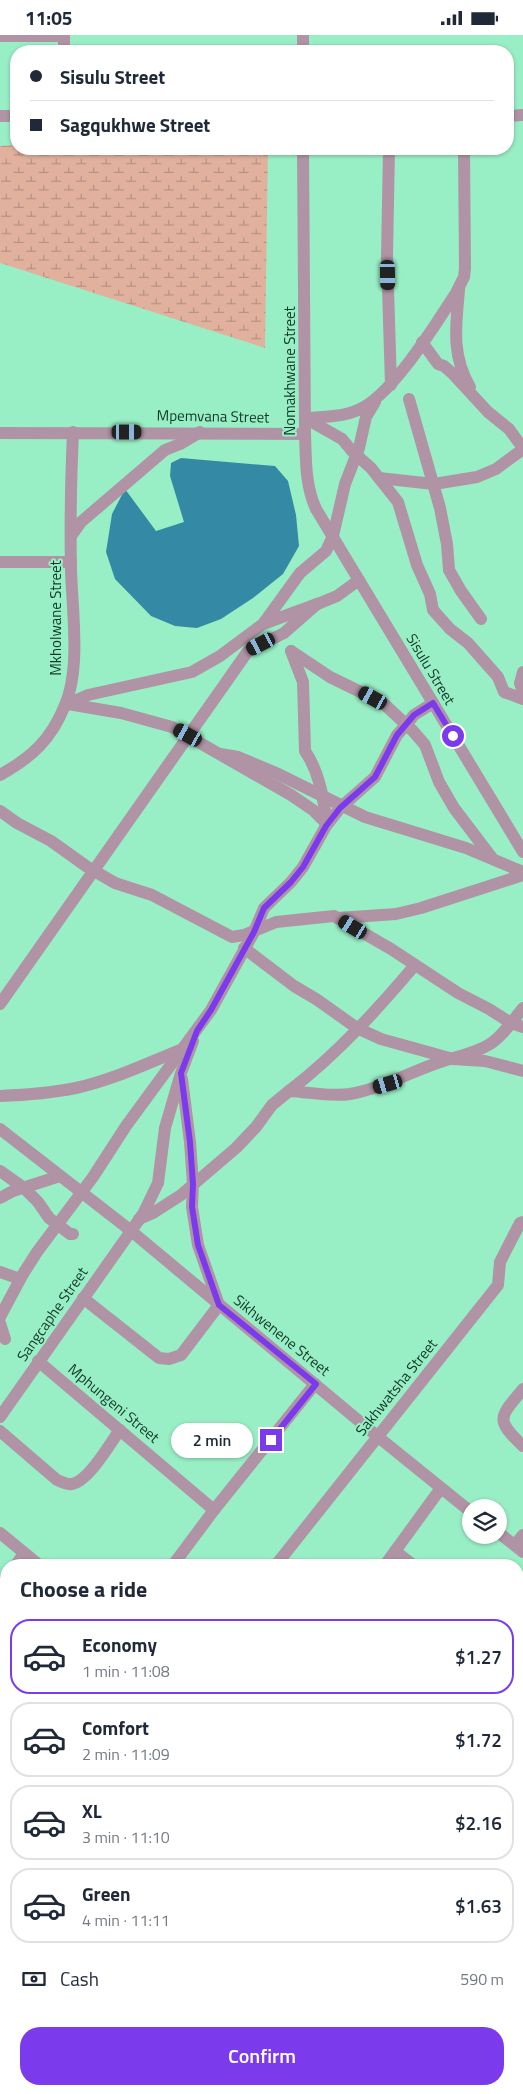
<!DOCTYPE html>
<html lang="en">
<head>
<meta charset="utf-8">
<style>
  :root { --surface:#fff; --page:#f6f6f7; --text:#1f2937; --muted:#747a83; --line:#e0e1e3; --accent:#7c3aed }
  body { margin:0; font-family:"Titillium Web",sans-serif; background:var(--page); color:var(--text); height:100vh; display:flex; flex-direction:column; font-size:19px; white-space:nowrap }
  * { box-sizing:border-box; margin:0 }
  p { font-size:16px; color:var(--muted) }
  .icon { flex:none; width:28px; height:28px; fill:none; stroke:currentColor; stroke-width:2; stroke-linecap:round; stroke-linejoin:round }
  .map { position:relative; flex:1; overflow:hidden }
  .panel { position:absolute; left:0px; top:1524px; width:524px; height:536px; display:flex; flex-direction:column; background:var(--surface); border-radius:20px 20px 0 0; box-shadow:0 1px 4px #0004 }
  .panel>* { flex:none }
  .top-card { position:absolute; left:10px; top:10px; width:504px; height:110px; border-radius:20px; box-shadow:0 1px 4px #0004; display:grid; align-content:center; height:110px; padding:0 20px; background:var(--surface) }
  .fabs { position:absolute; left:462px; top:1464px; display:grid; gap:10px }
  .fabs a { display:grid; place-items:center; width:45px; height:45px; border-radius:50%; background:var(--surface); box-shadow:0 1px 4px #0004; font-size:25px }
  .end { position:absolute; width:22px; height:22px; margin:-11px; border:6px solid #7c3aed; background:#fff; box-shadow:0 0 0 2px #fff }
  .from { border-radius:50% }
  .bubble { position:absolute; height:35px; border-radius:18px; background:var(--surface); box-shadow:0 1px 4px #0004; font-size:16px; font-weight:600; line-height:35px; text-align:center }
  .car { position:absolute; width:15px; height:30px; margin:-15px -8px; border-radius:6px; box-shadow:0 0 4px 1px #0007; background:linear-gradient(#222 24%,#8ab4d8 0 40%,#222 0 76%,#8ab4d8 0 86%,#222 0) }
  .top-card b { display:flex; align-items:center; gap:18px; height:48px; font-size:19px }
  .top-card b+b { border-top:1px solid var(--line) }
  .top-card i { width:12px; height:12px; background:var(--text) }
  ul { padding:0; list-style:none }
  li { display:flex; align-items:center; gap:15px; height:75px; margin:0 10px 8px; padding:0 10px; border:2px solid var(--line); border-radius:20px }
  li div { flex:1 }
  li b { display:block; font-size:19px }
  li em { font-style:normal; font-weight:600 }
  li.active { border-color:var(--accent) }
  li>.icon { width:45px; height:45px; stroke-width:1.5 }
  h2 { padding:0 20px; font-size:22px; line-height:60px }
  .pay { display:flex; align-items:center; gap:12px; height:55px; padding:0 20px; font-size:19px }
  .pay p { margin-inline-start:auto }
  .button { display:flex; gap:10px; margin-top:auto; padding:10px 20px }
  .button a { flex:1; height:58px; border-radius:20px; background:var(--accent); color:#fff; font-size:20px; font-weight:600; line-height:58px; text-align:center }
  .status { display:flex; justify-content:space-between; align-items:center; height:35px; padding:0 25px; background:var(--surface); direction:ltr }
  .status svg { height:14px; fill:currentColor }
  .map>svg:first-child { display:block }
  .wetland { fill:url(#wetland-marsh) }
  .water { fill:#348aa5 }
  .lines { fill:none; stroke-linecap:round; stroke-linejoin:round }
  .minor { stroke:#b094a5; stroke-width:12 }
  .route { stroke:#7c3aed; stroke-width:6 }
  .labels { text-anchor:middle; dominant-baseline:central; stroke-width:4; stroke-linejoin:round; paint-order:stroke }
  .street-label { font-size:15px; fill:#133828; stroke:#99efc5 }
</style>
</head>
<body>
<div class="status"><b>11:05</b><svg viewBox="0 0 49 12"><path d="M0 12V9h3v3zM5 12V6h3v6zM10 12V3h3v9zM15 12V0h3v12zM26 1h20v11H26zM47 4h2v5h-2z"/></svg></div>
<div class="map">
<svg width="523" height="2059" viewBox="0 0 523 2059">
  <defs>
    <pattern id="wetland-marsh" width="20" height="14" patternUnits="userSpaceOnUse" patternTransform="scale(1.25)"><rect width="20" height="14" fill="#e2b19e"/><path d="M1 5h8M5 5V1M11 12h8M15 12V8" fill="none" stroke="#b69181"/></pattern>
  </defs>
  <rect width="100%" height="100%" fill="#99efc5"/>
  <polygon class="wetland" points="16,110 16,114 268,114 265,313 0,228 0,111"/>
  <polygon class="water" points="181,423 275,431 288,446 296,480 299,511 283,539 253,563 221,584 197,593 175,591 151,581 115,544 106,517 112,479 125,454 156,496 184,487 170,441 171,428"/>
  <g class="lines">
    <g class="minor">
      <polyline points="64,0 64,16"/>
      <polyline points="0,1 64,1"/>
      <polyline points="303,16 303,0"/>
      <polyline points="0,81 16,81"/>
      <polyline points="508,81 523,80"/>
      <path d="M303,114L305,399C306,425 305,450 316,474L523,817"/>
      <polyline points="389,114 387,221 391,350"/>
      <path d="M459,255C456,290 451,320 470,352"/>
      <polyline points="422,307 438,329 444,331 452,338 488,377 509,394 523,413"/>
      <polyline points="409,364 440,473 447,509 449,535 461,556 481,584"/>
      <polyline points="305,383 342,404 352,416 371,433 398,467 417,530 430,559 433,575 450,594 468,608 498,642 504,657 523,664"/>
      <path d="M305,383C322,382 342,382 358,375C392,361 435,290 456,258L464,242L465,233L464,114"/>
      <polyline points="0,398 305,399"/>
      <polyline points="379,443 434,449 477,442 496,434 523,414"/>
      <polyline points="71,501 81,487 165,415 180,409 200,397"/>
      <polyline points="0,527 71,527"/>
      <polyline points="263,589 300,538 326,516 333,501 345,449 359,413 366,382 375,367"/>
      <polyline points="291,616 330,642 383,668 413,696 425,710 439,747 454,773 492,823"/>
      <path d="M291,616L303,647L305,716C320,738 323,763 327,789"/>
      <polyline points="523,637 520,648 523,657"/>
      <polyline points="68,669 88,660 192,637 220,621 263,589 320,568 337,561 359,545"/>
      <polyline points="68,669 121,678 172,692 291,760 313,775 327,789"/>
      <polyline points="220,719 238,722 276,738 365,782 466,813 523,837"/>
      <path d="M0,740C32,722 51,705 65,670C81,633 72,574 71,534C70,488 71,442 73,397"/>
      <polyline points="0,776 17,788 51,806 86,831 115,848 152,860 232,902 244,900 276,887 334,881 391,914 458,958 489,974 511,988 523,992"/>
      <polyline points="338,883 396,879 421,873 523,840"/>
      <polyline points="244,913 294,951 316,964 357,993 381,1004 453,1024 485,1026 523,1036"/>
      <polyline points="0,969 248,616 284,598 317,569"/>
      <path d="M289,1056C336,1020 377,975 415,930"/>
      <path d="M0,1061C25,1060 51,1058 76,1053C112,1045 146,1029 180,1015"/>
      <polyline points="0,1094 130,1195 377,1401 471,1477"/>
      <polyline points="0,1136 24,1153 38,1167 49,1183 70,1199 73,1199"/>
      <polyline points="0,1163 13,1156 60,1141"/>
      <path d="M139,1184L153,1178L181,1160L236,1113L256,1092L272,1070L289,1056C309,1057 330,1062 350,1059C383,1053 412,1036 443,1026C459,1021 476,1018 490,1009C503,1001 513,985 523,973"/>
      <polyline points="0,1237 20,1244"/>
      <polyline points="83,1263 159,1323 169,1324 181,1320 219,1270 198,1210 192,1172 193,1149 190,1107 182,1044"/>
      <polyline points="0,1282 23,1239 37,1217 93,1142 126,1091 211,975 254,897 264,873 291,847 303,832 326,791 340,773 375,742 397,700 406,690 414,680 433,668"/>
      <polyline points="0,1288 5,1304"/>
      <polyline points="38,1326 214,1475"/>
      <path d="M523,1354C500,1382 494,1384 523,1411"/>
      <polyline points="0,1382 143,1179 158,1148 165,1093 181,1038 193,1006"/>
      <path d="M0,1396L57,1445C62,1447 67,1450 72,1449C89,1446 110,1408 120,1395"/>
      <polyline points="0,1498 39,1530"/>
      <polyline points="499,1498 523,1517"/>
      <polyline points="515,1510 523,1500"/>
      <polyline points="395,1516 413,1530"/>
      <polyline points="16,1530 24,1518"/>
      <polyline points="173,1530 214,1475 315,1349"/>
      <polyline points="276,1530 498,1250 500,1227 520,1188 523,1187"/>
      <polyline points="385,1530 441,1453"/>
      <polyline points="0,1551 6,1542"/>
      <polyline points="0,1568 6,1588"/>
      <polyline points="518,1614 523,1618"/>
      <polyline points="518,1641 523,1634"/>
      <polyline points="0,1704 6,1709"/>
      <polyline points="0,1745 6,1746"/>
      <polyline points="518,1769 523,1762"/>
      <polyline points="0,1883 6,1875"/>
      <polyline points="518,1916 523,1921"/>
      <polyline points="0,2017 6,2009"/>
      <polyline points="518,2018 523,2022"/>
      <polyline points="0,2032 6,2037"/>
      <polyline points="27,2054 34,2059"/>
      <polyline points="436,2054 443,2059"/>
      <polyline points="69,2059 73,2054"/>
      <polyline points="168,2059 172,2054"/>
      <polyline points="272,2059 277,2054"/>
      <polyline points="377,2059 380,2054"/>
    </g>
  </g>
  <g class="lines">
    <polyline class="route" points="271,1405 316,1349 219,1270 198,1210 192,1172 193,1149 190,1107 181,1038 197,996 211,975 254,897 264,873 291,847 303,832 326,791 340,773 375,742 397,700 414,680 433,668 453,701"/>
  </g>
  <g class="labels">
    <g class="street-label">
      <text transform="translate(289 336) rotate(-90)">Nomakhwane Street</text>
      <text transform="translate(213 381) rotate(1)">Mpemvana Street</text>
      <text transform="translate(55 583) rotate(-90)">Mkholwane Street</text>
      <text transform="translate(431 634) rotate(59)">Sisulu Street</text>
      <text transform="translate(52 1279) rotate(-55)">Sangcaphe Street</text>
      <text transform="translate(282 1300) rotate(39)">Sikhwenene Street</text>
      <text transform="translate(396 1352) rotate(-51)">Sakhwatsha Street</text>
      <text transform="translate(114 1368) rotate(40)">Mphungeni Street</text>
    </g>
  </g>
</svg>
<div class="fabs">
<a><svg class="icon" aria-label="layers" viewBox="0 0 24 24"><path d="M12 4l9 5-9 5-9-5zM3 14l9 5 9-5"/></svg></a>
</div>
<i class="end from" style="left:453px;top:701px"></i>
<i class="end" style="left:271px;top:1405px"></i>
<div class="bubble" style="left:171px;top:1388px;width:82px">2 min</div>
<i class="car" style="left:388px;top:240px;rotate:179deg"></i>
<i class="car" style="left:127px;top:397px;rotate:90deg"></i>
<i class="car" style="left:261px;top:609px;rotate:243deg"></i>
<i class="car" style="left:373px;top:663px;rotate:299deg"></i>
<i class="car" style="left:188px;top:700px;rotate:299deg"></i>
<i class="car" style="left:353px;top:892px;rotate:301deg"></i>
<i class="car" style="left:388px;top:1049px;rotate:254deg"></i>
<div class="top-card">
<b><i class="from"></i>Sisulu Street</b>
<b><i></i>Sagqukhwe Street</b>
</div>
<section class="panel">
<h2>Choose a ride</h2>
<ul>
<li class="active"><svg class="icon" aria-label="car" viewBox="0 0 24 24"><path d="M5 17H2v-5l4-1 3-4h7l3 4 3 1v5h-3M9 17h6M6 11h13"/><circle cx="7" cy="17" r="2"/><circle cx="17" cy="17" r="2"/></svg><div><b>Economy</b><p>1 min · 11:08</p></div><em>$1.27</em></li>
<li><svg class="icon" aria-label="car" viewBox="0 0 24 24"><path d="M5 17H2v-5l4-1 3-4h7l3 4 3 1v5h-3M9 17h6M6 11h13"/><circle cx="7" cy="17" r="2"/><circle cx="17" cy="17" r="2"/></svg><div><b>Comfort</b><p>2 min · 11:09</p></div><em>$1.72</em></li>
<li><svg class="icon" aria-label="car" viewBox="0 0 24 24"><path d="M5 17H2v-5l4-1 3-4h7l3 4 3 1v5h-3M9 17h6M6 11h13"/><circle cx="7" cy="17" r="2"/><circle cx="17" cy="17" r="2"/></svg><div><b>XL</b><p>3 min · 11:10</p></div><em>$2.16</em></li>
<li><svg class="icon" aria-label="car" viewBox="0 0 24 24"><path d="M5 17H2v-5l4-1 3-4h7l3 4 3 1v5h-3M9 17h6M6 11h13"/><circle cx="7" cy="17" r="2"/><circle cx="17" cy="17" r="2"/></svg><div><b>Green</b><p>4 min · 11:11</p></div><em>$1.63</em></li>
</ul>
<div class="pay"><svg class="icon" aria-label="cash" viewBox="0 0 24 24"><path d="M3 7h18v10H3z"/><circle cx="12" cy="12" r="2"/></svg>Cash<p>590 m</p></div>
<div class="button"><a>Confirm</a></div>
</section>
</div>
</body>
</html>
